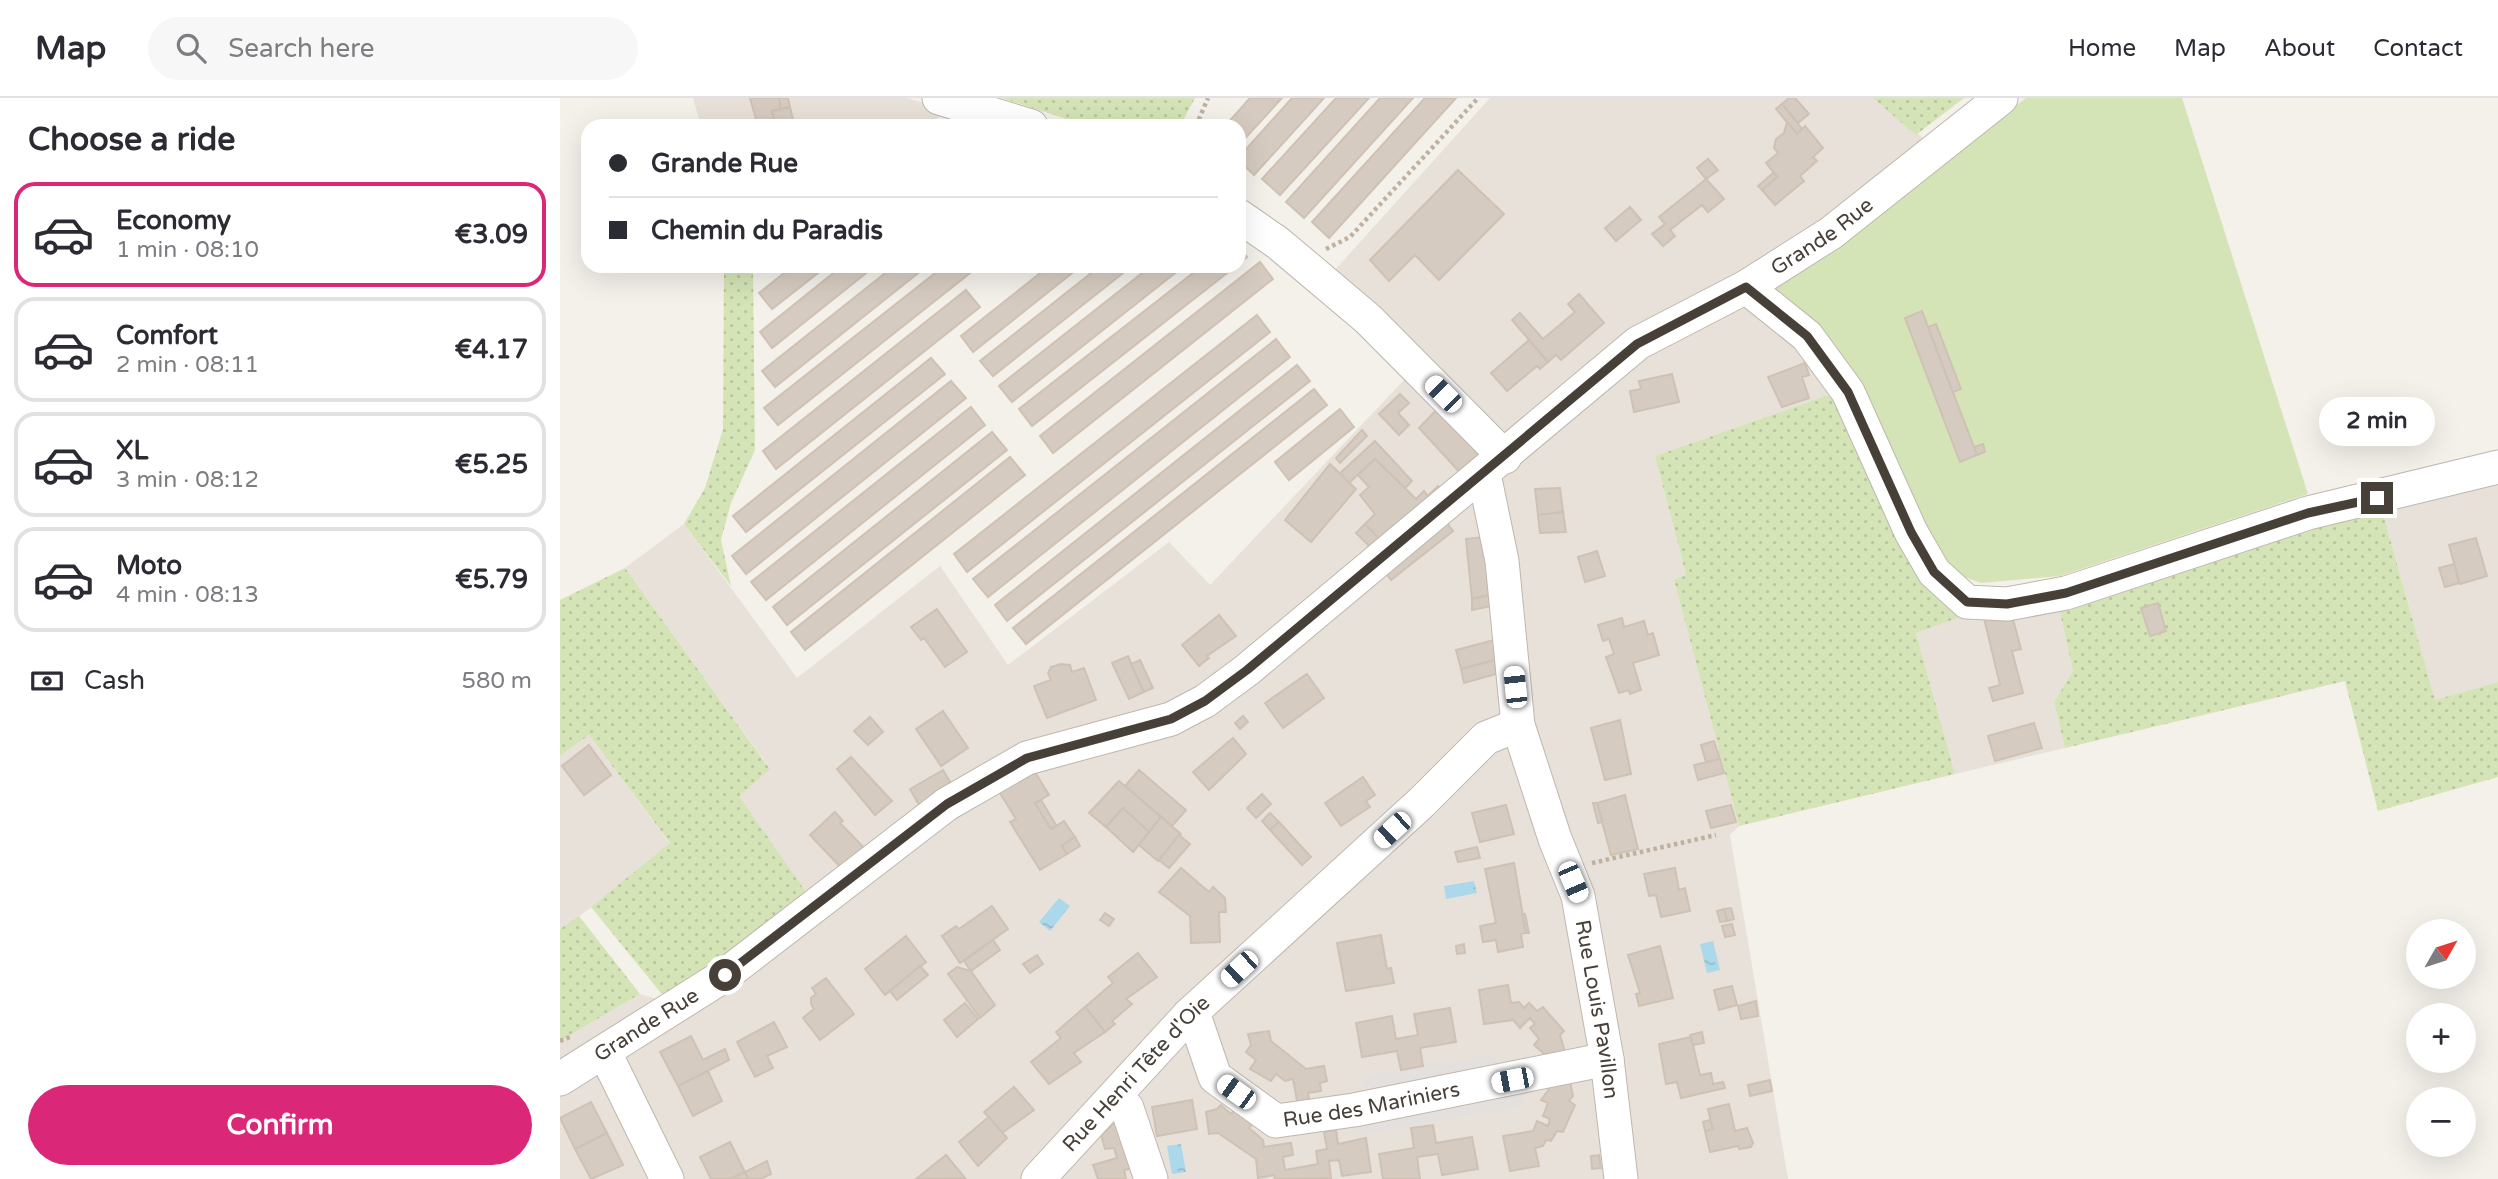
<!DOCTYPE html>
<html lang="en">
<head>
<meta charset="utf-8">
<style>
  :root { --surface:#fff; --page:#f7f7f7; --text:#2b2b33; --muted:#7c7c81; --line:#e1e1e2; --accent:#db2777 }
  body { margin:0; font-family:"Varela Round",sans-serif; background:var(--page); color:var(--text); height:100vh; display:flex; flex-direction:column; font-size:26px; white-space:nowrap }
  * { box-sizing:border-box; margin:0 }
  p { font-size:23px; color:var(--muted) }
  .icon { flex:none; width:38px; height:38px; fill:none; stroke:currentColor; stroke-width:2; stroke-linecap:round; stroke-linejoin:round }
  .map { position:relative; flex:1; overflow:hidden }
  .sheet { display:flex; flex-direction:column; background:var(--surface); width:560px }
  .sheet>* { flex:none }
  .guide { position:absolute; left:21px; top:21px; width:665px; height:154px; border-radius:21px; box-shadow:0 7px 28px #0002; display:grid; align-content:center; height:154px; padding:0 28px; background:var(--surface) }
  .needle { width:46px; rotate:51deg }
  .tools { position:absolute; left:1846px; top:821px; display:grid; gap:14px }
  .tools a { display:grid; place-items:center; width:70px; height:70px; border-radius:50%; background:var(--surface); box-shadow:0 7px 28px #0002; font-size:35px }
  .end { position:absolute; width:32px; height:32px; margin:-16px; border:9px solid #474039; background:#fff; box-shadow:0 0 0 4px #fff }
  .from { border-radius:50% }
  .bubble { position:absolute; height:49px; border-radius:24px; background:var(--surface); box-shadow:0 7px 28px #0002; font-size:23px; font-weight:800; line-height:49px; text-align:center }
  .car { position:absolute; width:21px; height:42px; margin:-21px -10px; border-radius:9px; box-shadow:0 0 5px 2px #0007; background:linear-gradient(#fff 24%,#345 0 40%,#fff 0 76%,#345 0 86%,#fff 0) }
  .guide b { display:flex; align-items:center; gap:24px; height:66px; font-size:26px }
  .guide b+b { border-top:2px solid var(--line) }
  .guide i { width:18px; height:18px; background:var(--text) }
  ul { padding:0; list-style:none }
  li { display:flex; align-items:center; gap:21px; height:105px; margin:0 14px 10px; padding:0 14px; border:4px solid var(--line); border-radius:21px }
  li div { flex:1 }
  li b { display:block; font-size:26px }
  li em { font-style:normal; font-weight:800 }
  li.on { border-color:var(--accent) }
  li>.icon { width:63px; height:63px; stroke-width:1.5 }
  h2 { padding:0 28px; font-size:32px; line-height:84px }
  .pay { display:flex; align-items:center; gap:18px; height:77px; padding:0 28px; font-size:26px }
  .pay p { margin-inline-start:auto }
  .primary-button { display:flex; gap:14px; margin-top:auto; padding:14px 28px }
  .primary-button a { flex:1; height:80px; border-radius:42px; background:var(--accent); color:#fff; font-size:28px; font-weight:800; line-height:80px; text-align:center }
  header { display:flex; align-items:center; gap:42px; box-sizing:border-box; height:98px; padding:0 35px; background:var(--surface); border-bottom:2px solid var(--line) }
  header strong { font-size:33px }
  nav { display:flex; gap:38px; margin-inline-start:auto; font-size:24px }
  .search { width:490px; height:63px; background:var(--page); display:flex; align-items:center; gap:18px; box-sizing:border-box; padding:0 24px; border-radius:38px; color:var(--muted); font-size:26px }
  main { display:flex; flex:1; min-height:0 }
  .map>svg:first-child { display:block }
  .residential { fill:#e7e1d9 }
  .grass { fill:url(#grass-dots) }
  .pitch { fill:#d5e4b7 }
  .parking { fill:#e3e0de }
  .water { fill:url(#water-ripples) }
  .building { fill:#d5cbc1; stroke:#cfc2b4; stroke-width:2 }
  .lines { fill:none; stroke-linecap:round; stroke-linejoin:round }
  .minor-casing { stroke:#bfb7ad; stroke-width:35 }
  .path { stroke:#bfb1a0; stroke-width:4.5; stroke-dasharray:3.5 3.5; stroke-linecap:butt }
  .minor { stroke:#fff; stroke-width:33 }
  .route { stroke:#474039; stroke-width:9 }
  .labels { text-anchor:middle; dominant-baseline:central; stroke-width:5; stroke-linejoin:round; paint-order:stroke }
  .street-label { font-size:21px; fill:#474039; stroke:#fff }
</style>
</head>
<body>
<header>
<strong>Map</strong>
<div class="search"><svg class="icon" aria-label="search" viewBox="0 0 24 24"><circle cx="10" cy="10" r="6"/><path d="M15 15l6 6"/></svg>Search here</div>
<nav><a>Home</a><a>Map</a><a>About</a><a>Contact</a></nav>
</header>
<main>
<section class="sheet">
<h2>Choose a ride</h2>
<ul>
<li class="on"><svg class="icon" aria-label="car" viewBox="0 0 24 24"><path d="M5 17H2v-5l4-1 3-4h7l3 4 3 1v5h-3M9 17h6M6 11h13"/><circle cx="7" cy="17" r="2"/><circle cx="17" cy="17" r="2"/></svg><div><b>Economy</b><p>1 min · 08:10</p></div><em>€3.09</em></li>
<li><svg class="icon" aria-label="car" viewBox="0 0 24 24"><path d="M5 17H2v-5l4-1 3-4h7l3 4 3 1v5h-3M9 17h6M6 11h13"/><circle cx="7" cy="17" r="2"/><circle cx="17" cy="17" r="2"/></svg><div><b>Comfort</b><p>2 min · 08:11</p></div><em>€4.17</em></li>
<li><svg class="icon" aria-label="car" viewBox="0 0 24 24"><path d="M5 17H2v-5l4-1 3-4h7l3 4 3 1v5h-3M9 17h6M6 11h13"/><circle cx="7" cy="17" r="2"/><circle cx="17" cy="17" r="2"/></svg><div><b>XL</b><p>3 min · 08:12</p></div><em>€5.25</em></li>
<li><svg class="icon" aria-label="car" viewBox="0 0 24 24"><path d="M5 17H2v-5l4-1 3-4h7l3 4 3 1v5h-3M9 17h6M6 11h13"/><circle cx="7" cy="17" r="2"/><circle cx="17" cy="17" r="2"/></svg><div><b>Moto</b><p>4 min · 08:13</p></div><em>€5.79</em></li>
</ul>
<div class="pay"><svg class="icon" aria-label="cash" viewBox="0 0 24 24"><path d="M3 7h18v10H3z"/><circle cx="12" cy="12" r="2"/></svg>Cash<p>580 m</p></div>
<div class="primary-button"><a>Confirm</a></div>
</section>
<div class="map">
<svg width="1938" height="1081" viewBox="0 0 1938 1081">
  <defs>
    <pattern id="grass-dots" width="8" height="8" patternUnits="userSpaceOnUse" patternTransform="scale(1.75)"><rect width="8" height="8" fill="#d5e4b7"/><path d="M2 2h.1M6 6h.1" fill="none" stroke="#b8c59e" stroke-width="1.8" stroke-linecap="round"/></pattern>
    <pattern id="water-ripples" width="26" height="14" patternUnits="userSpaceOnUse" patternTransform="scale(1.75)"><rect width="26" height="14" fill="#acd8eb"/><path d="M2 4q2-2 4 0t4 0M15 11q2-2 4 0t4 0" fill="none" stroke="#95baca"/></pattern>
  </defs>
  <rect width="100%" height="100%" fill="#f4f0ea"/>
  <g class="residential">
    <polygon points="133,0 347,0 388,12 368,28 141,28"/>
    <polygon points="930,0 1313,0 1388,60 1280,293 1095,358 1126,478 1114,482 1179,728 1170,737 1228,1081 0,1081 0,943 80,896 109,905 178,698 210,670 65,470 124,426 237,580 380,468 448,567 609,444 650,487 844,282 756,193"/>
    <polygon points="1938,384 1938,584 1875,602 1822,412"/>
    <polygon points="1497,501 1513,573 1494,604 1505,650 1395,676 1356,535 1409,516"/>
    <polygon points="29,637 110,746 25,814 0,831 0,658"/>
  </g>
  <g class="grass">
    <polygon points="442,0 635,0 620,28 528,28"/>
    <polygon points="1313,0 1404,0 1356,37"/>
    <polygon points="164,168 186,168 186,173 193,169 195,352 171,405 161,442 171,488 124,426 145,390 163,331"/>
    <polygon points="1280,293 1409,516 1356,535 1395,676 1179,728 1114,482 1126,477 1095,358"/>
    <polygon points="1822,412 1875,602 1938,584 1938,679 1818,713 1785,583 1505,650 1494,604 1513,573 1497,501"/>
    <polygon points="65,470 210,671 179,698 250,800 109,905 31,809 110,745 29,637 0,658 0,502"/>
    <polygon points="19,818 80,896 0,943 0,831"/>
  </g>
  <polygon class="pitch" points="1466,0 1622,0 1748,396 1500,478 1421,485 1399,477 1373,444 1215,193 1221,184"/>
  <g class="parking">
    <polygon points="937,956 939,973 804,995 802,979"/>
    <polygon points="961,989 965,1007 795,1038 792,1020"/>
  </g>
  <g class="water">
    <polygon points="914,783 917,795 886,801 884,788"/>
    <polygon points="499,800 510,808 490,833 479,824"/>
    <polygon points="1153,843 1160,872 1147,875 1140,846"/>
    <polygon points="621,1046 626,1074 612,1076 607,1048"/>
  </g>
  <g class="building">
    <polygon points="190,0 219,0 221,11 212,13 215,25 198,28"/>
    <polygon points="219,0 228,0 230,9 221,11"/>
    <polygon points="690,0 722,0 679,47 679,28 665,28"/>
    <polygon points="732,0 764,0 694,77 679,63 679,59"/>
    <polygon points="776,0 809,0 720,97 702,81"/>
    <polygon points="820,0 853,0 744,120 726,104"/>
    <polygon points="865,0 896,0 769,140 752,124"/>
    <polygon points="1229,0 1235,0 1249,16 1238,25 1222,6"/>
    <polygon points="1222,6 1242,31 1237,36 1216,11"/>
    <polygon points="230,9 234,26 216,28 212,13"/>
    <polygon points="1227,24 1237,36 1245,28 1263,50 1253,59 1257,63 1240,78 1244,83 1215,107 1202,92 1217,79 1206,65 1218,55 1214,50 1216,41 1224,35"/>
    <polygon points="1148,61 1158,72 1146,81 1137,70"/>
    <polygon points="898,72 944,116 879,182 855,157 829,183 810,162"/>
    <polygon points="1214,74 1217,79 1202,92 1198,88"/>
    <polygon points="1146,81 1164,101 1148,114 1142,107 1110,132 1115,138 1103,148 1092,136 1105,126 1099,119"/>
    <polygon points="1070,109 1081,122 1056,143 1045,130"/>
    <polygon points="679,148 687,159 679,165"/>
    <polygon points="700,164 713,181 493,355 480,338"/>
    <polygon points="233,168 267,168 212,211 199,195"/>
    <polygon points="282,168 315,168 212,250 200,234"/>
    <polygon points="334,168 367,168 215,289 202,273"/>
    <polygon points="384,168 419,168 218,327 204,310"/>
    <polygon points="489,168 521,168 413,254 401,238"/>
    <polygon points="540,168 572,168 433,278 420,263"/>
    <polygon points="591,168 624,168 452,304 439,288"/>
    <polygon points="642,168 676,168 472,328 459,311"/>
    <polygon points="406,192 420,209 216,371 203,353"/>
    <polygon points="1019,196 1044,225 1001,262 996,257 988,264 952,222 960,215 983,241 1015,214 1008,206"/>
    <polygon points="1362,213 1417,357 1400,364 1345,220"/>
    <polygon points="697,217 710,234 407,474 394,456"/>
    <polygon points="1376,226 1401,291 1393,294 1368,229"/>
    <polygon points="716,241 730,259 428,499 413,481"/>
    <polygon points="969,242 988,264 980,271 977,268 947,293 931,275"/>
    <polygon points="371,260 385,276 186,434 173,418"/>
    <polygon points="1245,265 1249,277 1242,279 1249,300 1222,309 1208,279"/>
    <polygon points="737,267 750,283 447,523 435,507"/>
    <polygon points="1112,276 1119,304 1074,314 1070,293 1081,291 1079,283"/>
    <polygon points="391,283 406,300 186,476 172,458"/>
    <polygon points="754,291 767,307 466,546 453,530"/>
    <polygon points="840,296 849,305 838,315 849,327 839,337 819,316"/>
    <polygon points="880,308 930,360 906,381 859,330"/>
    <polygon points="411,309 425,327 206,502 191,484"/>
    <polygon points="780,311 794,329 729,382 715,364"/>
    <polygon points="802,332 807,338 780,365 776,360"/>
    <polygon points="432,334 447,352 227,527 213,509"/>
    <polygon points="815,343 852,383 845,390 815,361 789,385 779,376"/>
    <polygon points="1423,346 1425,354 1417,357 1414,349"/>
    <polygon points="450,359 465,377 245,552 231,534"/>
    <polygon points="815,361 856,401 864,393 868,398 878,388 882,392 822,444 805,426 815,416 800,397 809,389 798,377"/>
    <polygon points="770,366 796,391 751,444 725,422"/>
    <polygon points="1000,390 1003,414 978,417 975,391"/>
    <polygon points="1003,414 1006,434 980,435 978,417"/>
    <polygon points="884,421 893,433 831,482 821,469"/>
    <polygon points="805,426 822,444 813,452 796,435"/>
    <polygon points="925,439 930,497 912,501 906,441"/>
    <polygon points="1916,440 1927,478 1900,486 1889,447"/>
    <polygon points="1037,453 1045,478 1025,484 1018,459"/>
    <polygon points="1894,466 1899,485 1885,489 1879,470"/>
    <polygon points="930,497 931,508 912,512 912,501"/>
    <polygon points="1598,505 1606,533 1590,538 1581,510"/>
    <polygon points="1450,510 1461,551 1452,553 1463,595 1433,603 1429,590 1440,587 1423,516"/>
    <polygon points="377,511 407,554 385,569 364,540 361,542 351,529"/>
    <polygon points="659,517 676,538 647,558 649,560 639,568 622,547"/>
    <polygon points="1062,520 1064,529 1084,523 1088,537 1093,535 1099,557 1073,565 1081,592 1070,596 1069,592 1059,595 1046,559 1054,556 1049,541 1043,543 1038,527"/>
    <polygon points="934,542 935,562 901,571 896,552"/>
    <polygon points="568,558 584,594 569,601 552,565"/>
    <polygon points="580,562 593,590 584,594 571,566"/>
    <polygon points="935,562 936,576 904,585 901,571"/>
    <polygon points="501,566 510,567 512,574 524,570 536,602 487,620 474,588 491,582 488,575 491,569"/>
    <polygon points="747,576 764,600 723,630 705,605"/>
    <polygon points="383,613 408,650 381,668 356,631"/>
    <polygon points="683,618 688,624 680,631 675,625"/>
    <polygon points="310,619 323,634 308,647 294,633"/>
    <polygon points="1060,622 1071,676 1045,682 1031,630"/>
    <polygon points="1474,625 1482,650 1435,663 1428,638"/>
    <polygon points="673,640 686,656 649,692 633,674"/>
    <polygon points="1154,643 1160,661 1146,664 1141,647"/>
    <polygon points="29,647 51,677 24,697 2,668"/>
    <polygon points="291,659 332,703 315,717 277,671"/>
    <polygon points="1160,661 1164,675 1138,682 1134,667"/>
    <polygon points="383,672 392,687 359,707 350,691"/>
    <polygon points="579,672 626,712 612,728 565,688"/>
    <polygon points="475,674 489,697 475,705 491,731 504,723 515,739 502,748 507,756 480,772 450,724 456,721 438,692"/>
    <polygon points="803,679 815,697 806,703 810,709 781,728 765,705"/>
    <polygon points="559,683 601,719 589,734 563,710 546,729 529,715"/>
    <polygon points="702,696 711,706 696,720 687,710"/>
    <polygon points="1065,697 1078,751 1051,757 1037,705"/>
    <polygon points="481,702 496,727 491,731 475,705"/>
    <polygon points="1033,705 1037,705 1042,724 1038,725"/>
    <polygon points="946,707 954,736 920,744 912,715"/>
    <polygon points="1171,707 1176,724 1151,730 1146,713"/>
    <polygon points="563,710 589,734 573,754 546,729"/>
    <polygon points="275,714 283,723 280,725 309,755 287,776 250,737"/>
    <polygon points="710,715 719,724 710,732 702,723"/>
    <polygon points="601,719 621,736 598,763 579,747"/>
    <polygon points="719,724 751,759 742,767 710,732"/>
    <polygon points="619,737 630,746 609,770 599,762"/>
    <polygon points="515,739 520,748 507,756 502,748"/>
    <polygon points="917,749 920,760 898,764 895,754"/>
    <polygon points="954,765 966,835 961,836 963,849 938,854 936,842 923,844 920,828 936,825 925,771"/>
    <polygon points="621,770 649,794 653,789 665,800 666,814 659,814 660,844 631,845 630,818 599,794"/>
    <polygon points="1115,770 1119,792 1125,790 1130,813 1101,819 1096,797 1089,798 1084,776"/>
    <polygon points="432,808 448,831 400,865 382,838 396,828 399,831"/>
    <polygon points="1171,810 1174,821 1167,823 1164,811"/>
    <polygon points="1164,811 1167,823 1160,824 1157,813"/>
    <polygon points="545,815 554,821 549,828 540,822"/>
    <polygon points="965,816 969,835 966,835 962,817"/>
    <polygon points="1172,826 1175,837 1165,839 1162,828"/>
    <polygon points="821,837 827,871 831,870 834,885 786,893 777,845"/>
    <polygon points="346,838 366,864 325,897 305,871"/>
    <polygon points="433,842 440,852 411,873 404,863"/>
    <polygon points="904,846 905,855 897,856 896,848"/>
    <polygon points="1100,848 1113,900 1079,908 1076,896 1080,895 1068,857"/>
    <polygon points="578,855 597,879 566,901 572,906 552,923 555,926 545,934 525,909 553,885 548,879"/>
    <polygon points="477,857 483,866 470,875 463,866"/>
    <polygon points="360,868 368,877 337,902 330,893"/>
    <polygon points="397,869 411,873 435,907 420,920 388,876"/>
    <polygon points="266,880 294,916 260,942 243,920 254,911 251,906 251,900 256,896 252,890"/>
    <polygon points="948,887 951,905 959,904 964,910 969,905 977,913 983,909 1004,933 1000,937 1007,961 985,964 983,955 974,947 979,941 970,930 975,926 970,920 960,930 953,922 924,926 919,892"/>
    <polygon points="1172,888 1177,907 1159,912 1154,892"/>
    <polygon points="1196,903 1198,918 1181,921 1178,908"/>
    <polygon points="405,905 418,921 397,939 384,922"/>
    <polygon points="525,909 545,934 514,955 521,964 489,986 471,964 501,940 496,934"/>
    <polygon points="890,910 896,944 860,950 863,968 841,972 837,953 802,959 796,925 832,918 836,941 858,937 854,916"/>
    <polygon points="214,924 227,949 207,958 213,970 195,979 177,944"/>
    <polygon points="709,933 711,943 746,971 764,968 767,983 760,985 761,993 748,995 750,1006 738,1008 733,981 725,983 716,976 711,983 690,971 696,962 686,954 691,947 688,936"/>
    <polygon points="1142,934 1144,945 1133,947 1130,937"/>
    <polygon points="131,938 143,962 165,951 169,962 118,988 100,954"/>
    <polygon points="1131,939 1140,977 1151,975 1153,986 1163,984 1165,990 1121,1000 1117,984 1106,986 1099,946"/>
    <polygon points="148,973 162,1003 133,1018 118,988"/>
    <polygon points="1009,979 1013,998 1009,1003 1015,1007 1003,1034 997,1033 991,1043 986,1042 983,1048 975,1050 979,1068 950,1073 943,1038 973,1033 977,1023 988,1028 990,1021 983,1018 988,1005 981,1002 989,991 987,983"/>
    <polygon points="1210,982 1212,993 1190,998 1188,987"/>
    <polygon points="454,989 474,1012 442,1035 424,1014"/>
    <polygon points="632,1002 637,1031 597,1038 592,1009"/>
    <polygon points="31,1004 47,1035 15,1051 0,1020"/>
    <polygon points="1169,1006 1175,1033 1187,1030 1193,1045 1191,1049 1179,1051 1178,1048 1150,1054 1145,1033 1153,1031 1148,1011"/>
    <polygon points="661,1007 671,1016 678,1007 694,1024 689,1030 703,1042 704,1049 731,1045 733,1057 723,1059 725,1072 758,1066 756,1053 767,1051 764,1034 776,1032 778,1046 806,1040 811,1074 782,1078 779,1062 769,1063 771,1080 715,1081 714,1077 698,1080 696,1061 658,1035 649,1036 646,1014 657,1011"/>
    <polygon points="429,1019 447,1040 418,1068 399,1044"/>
    <polygon points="558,1022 573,1070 564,1072 566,1081 538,1081 533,1067 557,1060 554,1050 545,1051 541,1037"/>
    <polygon points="1150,1022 1153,1031 1145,1033 1143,1024"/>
    <polygon points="873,1027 876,1045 912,1039 918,1071 882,1077 878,1056 857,1059 860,1081 823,1081 819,1056 854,1050 851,1030"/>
    <polygon points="47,1035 63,1067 31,1081 15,1051"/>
    <polygon points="170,1044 185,1074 170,1081 151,1081 140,1059"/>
    <polygon points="386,1057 405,1080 356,1081"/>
    <polygon points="1039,1057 1041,1070 1032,1071 1031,1058"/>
    <polygon points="207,1063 211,1076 201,1081 188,1081 185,1074"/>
    <polygon points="185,1074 188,1081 170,1081"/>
  </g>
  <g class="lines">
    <defs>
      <g id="minor">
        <polyline points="379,0 471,28"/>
        <polyline points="679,118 718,145 808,221 945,359"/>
        <polyline points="1186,189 1247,238 1288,294 1351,434 1374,474 1407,504 1447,506 1506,495 1748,415 1938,369"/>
        <path id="s1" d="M924,376L942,463L958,627L995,741L1018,798L1047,961L1061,1081"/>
        <path id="s2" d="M629,917L637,926L655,979L716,1023L794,1012L1047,961"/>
        <polyline points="45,955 107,1081"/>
        <path id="s3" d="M0,981L165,877L387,706L467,660L611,621L645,603L687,572L1078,245L1186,189L1271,135L1441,0"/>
        <polyline points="556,998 567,1010 591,1081"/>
        <path id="s4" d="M478,1081L629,917L862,704L926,640L958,627"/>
      </g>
    </defs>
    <use href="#minor" class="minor-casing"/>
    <g class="path">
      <polyline points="636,28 648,0"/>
      <polyline points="766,151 790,139 918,0"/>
      <polyline points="1032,765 1156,737"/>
      <polyline points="0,943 12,938"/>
    </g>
    <use href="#minor" class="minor"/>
  </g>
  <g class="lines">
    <polyline class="route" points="165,877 387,706 408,694 467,660 611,621 645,603 687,572 1077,246 1186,189 1247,238 1288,294 1351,434 1374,474 1407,504 1447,506 1506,495 1748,415 1817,400"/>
  </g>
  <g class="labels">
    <g class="street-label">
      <text stroke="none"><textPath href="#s3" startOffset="1530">Grande Rue</textPath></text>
      <text stroke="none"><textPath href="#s1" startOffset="550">Rue Louis Pavillon</textPath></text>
      <text stroke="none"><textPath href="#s3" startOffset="102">Grande Rue</textPath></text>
      <text stroke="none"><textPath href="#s4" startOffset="144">Rue Henri Tête d'Oie</textPath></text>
      <text stroke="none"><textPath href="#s2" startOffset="240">Rue des Mariniers</textPath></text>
    </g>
  </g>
</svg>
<div class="tools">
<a><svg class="needle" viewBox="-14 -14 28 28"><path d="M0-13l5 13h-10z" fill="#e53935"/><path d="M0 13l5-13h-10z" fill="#7c7c81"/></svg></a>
<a>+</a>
<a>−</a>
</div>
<i class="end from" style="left:165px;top:877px"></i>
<i class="end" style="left:1817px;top:400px"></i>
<div class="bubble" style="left:1759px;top:299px;width:116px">2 min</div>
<i class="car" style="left:883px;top:296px;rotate:315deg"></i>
<i class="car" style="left:955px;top:589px;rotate:354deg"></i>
<i class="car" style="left:832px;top:732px;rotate:227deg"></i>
<i class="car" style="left:1013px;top:784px;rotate:157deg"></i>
<i class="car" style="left:679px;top:871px;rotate:227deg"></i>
<i class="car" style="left:952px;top:982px;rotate:259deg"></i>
<i class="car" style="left:676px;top:994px;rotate:306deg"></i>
<div class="guide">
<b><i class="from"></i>Grande Rue</b>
<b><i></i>Chemin du Paradis</b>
</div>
</div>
</main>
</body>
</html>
